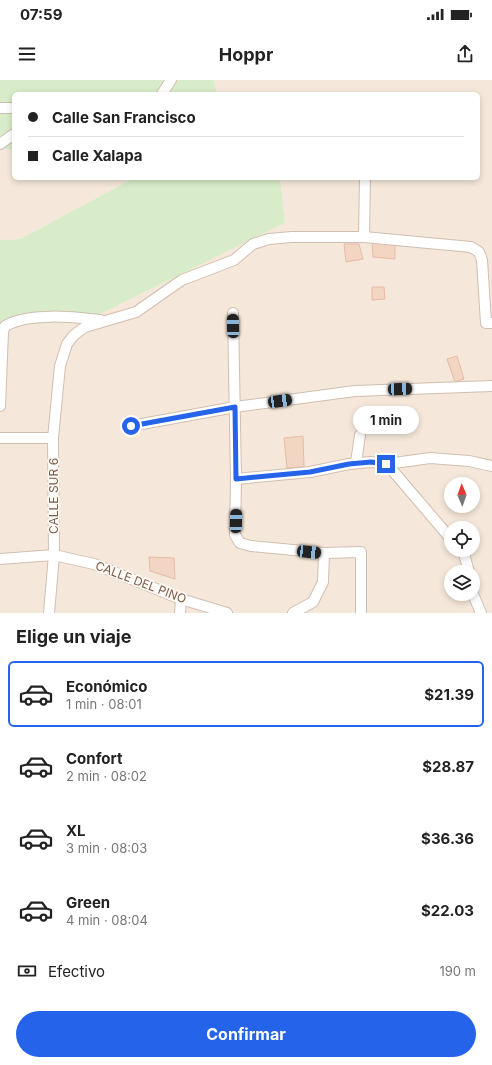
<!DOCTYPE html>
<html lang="es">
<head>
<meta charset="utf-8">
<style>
  :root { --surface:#fff; --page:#f2f2f2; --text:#222; --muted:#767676; --line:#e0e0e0; --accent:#2563eb }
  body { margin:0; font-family:Inter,sans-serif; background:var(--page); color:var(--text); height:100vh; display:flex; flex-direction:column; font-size:15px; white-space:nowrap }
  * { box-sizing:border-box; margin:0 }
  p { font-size:13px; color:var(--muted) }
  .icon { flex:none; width:22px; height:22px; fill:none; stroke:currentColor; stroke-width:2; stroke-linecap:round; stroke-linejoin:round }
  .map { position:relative; height:533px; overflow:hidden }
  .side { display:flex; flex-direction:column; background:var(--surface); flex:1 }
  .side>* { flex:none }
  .hud { position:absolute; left:12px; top:12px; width:468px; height:88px; border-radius:6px; box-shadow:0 2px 6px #0003; display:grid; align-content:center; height:88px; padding:0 16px; background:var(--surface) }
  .needle { width:26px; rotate:358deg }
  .buttons { position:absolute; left:444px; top:397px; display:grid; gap:8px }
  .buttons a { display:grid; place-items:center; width:36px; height:36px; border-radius:50%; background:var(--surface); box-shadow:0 2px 6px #0003; font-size:20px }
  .end { position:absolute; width:18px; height:18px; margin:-9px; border:5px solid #2563eb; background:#fff; box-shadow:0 0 0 2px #fff }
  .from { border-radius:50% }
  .bubble { position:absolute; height:28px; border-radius:14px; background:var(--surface); box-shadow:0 2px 6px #0003; font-size:13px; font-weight:700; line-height:28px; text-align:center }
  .car { position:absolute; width:12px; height:24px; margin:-12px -6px; border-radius:5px; box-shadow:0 0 3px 1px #0007; background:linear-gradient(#222 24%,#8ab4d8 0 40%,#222 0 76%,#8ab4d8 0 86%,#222 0) }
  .hud b { display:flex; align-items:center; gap:14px; height:38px; font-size:15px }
  .hud b+b { border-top:1px solid var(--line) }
  .hud i { width:10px; height:10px; background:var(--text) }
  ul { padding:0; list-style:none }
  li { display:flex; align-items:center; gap:12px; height:66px; margin:0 8px 6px; padding:0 8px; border:2px solid transparent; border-radius:6px }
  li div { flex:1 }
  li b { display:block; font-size:15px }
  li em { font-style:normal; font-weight:700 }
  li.active { border-color:var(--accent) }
  li>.icon { width:36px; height:36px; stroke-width:1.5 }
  h2 { padding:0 16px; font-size:18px; line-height:48px }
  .pay { display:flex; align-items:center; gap:10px; height:44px; padding:0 16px; font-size:15px }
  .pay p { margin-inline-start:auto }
  .action { display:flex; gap:8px; margin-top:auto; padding:8px 16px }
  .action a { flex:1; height:46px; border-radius:24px; background:var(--accent); color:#fff; font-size:16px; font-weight:700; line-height:46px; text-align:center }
  .status { display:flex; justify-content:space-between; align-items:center; height:28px; padding:0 20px; background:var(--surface); direction:ltr }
  .status svg { height:11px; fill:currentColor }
  header { display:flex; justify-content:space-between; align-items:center; height:52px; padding:0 16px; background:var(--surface); font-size:18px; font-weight:700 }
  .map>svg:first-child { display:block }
  .residential { fill:#f5e8da; fill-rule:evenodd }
  .green { fill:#d8ecc9 }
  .building { fill:#f3d5c3; stroke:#e6bba3 }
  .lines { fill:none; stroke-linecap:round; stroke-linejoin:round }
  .street-casing { stroke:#d1beb0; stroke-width:12 }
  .street { stroke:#fff; stroke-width:10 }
  .route { stroke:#2563eb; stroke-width:5 }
  .labels { text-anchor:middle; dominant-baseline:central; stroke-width:3.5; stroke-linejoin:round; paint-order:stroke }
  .street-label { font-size:12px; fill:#7a5c4d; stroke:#fffaf3 }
</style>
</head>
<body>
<div class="status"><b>07:59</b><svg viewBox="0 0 49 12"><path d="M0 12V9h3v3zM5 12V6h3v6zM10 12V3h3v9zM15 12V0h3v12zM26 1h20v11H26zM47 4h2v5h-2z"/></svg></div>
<header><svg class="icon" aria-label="menu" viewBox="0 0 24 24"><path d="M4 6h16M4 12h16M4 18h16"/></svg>Hoppr<svg class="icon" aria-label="share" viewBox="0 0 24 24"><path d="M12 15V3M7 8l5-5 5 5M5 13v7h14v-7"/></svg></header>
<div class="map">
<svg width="492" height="533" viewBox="0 0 492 533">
  <rect width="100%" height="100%" fill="#fdf6ec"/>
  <path class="residential" d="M0,0H492V533H0V246L86,241L285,143L280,98H478V14H14V98H134L20,159L0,160ZM451,404H473V426H451ZM451,448H473V470H451ZM451,492H473V514H451Z"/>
  <g class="green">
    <polygon points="0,0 213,0 217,14 14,14 14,71 0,68"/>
    <polygon points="134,98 280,98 285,143 86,241 0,246 0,160 20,159"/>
  </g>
  <g class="building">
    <polygon points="372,161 395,162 395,179 373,177"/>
    <polygon points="344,164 359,164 363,179 346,182"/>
    <polygon points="372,207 384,207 385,219 372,220"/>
    <polygon points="457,276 464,299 455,302 447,279"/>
    <polygon points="303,356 304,387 287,388 284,358"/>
    <polygon points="149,477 174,478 175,499 150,491"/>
  </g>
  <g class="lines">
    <defs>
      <g id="street">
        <polyline points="162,14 171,0"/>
        <polyline points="0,28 14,28"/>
        <polyline points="0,64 14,54"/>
        <polyline points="364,157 365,98"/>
        <polyline points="233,233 236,399 235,455 240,463 251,466 324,473 361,472 361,533"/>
        <path d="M0,326L3,252L5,246C29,232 73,237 100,240"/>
        <polyline points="131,346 235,327 355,311 492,306"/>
        <polyline points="0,358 53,358"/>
        <polyline points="356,383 360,355"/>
        <polyline points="387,384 451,459"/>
        <polyline points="236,399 310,392 349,384 371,382 387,384 430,378 469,381 492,386"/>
        <polyline points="463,470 469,492"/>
        <polyline points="0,479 54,475 94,484 181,519 227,533"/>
        <polyline points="473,514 481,533"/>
        <polyline points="49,533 54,475 53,358 60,286 67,264 74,255 85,247 136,232 182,200 234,180 253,164 269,159 292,157 364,157 471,167 479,172 482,180 486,243 492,243"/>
        <polyline points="180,533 181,519"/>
        <polyline points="293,533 313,522 323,502 324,473"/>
      </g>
    </defs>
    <use href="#street" class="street-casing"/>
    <use href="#street" class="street"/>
  </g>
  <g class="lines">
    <polyline class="route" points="131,346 235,327 236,399 310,392 349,384 371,382 386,384"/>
  </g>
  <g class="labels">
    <g class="street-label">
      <text transform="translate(53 416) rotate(-90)">CALLE SUR 6</text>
      <text transform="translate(141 502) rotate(21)">CALLE DEL PINO</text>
    </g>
  </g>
</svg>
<div class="buttons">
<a><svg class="needle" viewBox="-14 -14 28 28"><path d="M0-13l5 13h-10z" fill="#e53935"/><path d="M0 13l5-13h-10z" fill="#767676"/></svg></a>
<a><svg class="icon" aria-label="locate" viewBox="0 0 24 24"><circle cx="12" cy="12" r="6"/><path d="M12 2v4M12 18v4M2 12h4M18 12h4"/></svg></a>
<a><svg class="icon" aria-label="layers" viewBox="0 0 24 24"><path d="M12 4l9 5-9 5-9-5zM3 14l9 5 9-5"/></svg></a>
</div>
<i class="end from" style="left:131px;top:346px"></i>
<i class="end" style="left:386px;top:384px"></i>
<div class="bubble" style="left:353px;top:326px;width:66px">1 min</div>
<i class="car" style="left:233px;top:246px;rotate:359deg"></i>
<i class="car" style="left:400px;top:309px;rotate:88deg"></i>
<i class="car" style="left:280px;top:321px;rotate:82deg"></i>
<i class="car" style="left:236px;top:441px;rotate:1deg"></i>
<i class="car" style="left:309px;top:472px;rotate:96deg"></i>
<div class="hud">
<b><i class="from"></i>Calle San Francisco</b>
<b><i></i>Calle Xalapa</b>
</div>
</div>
<section class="side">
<h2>Elige un viaje</h2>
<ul>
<li class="active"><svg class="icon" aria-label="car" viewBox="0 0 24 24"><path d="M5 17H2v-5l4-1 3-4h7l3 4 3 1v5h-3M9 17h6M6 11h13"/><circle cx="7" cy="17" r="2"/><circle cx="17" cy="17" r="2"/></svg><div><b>Económico</b><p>1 min · 08:01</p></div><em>$21.39</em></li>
<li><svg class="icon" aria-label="car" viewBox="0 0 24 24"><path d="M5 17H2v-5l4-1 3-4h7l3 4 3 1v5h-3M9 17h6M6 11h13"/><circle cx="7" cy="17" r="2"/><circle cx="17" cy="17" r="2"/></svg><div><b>Confort</b><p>2 min · 08:02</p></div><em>$28.87</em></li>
<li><svg class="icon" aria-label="car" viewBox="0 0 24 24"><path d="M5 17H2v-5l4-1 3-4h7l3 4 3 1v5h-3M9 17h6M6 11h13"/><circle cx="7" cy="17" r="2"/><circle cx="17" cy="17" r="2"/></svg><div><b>XL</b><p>3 min · 08:03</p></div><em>$36.36</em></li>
<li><svg class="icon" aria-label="car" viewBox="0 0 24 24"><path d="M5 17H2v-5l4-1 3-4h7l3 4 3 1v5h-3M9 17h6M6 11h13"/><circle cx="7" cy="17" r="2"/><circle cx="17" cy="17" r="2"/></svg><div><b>Green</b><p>4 min · 08:04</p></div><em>$22.03</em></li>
</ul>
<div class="pay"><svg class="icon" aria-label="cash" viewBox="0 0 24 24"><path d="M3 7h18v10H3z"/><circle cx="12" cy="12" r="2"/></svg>Efectivo<p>190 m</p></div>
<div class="action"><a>Confirmar</a></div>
</section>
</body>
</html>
